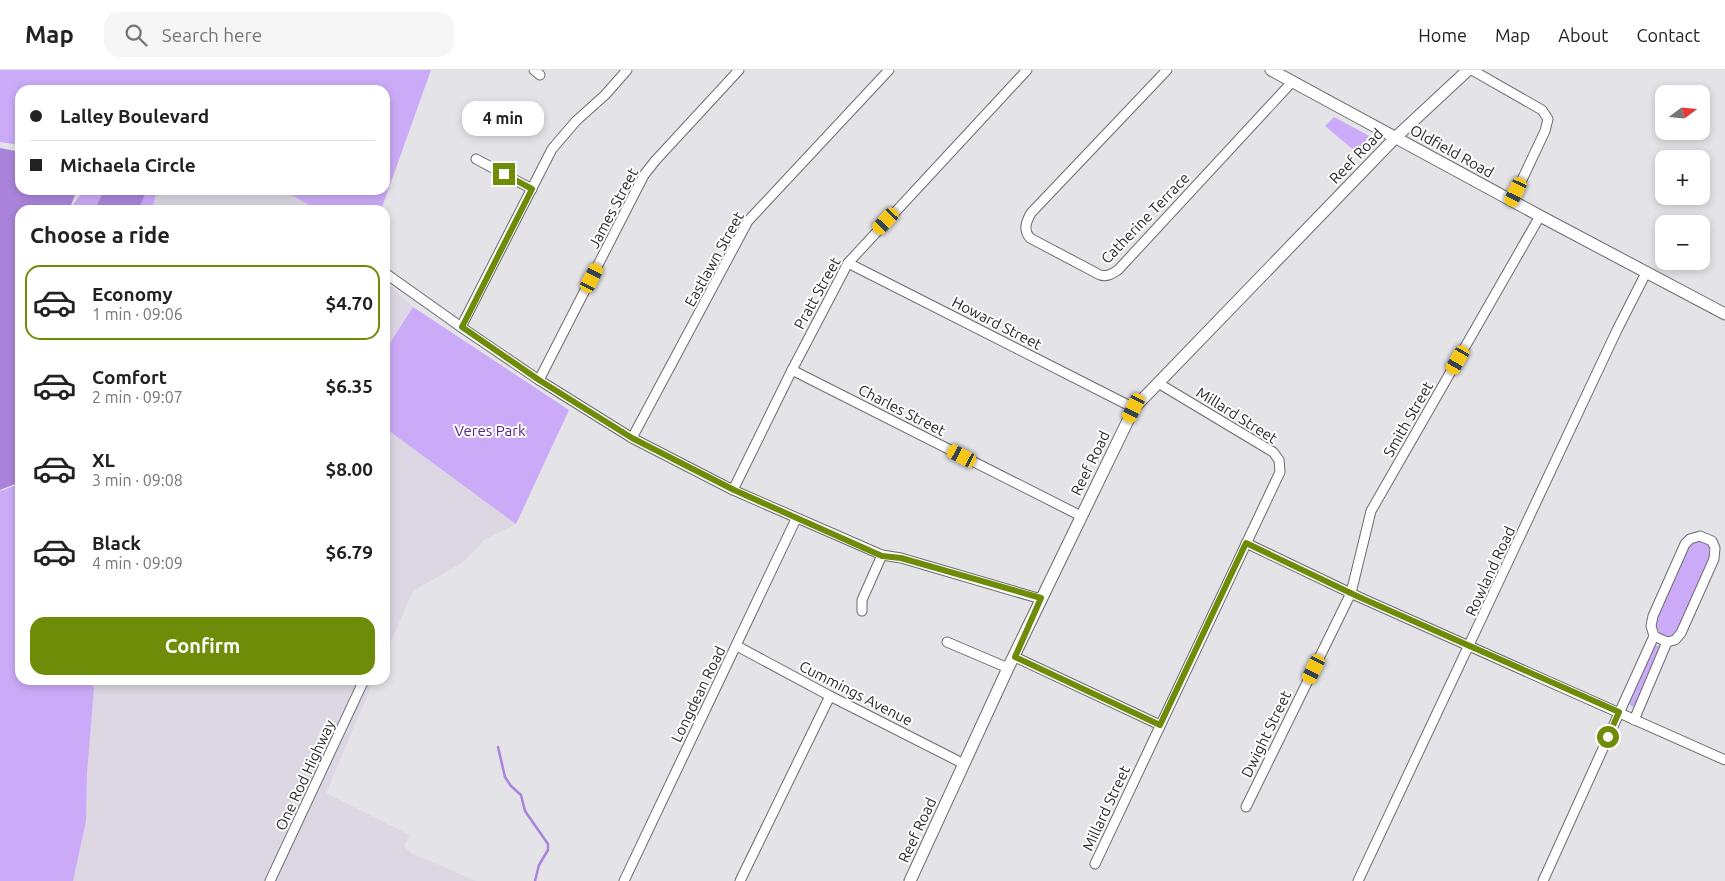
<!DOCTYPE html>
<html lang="en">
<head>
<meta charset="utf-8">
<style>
  :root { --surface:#fff; --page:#f6f6f6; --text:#222; --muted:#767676; --line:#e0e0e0; --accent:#6e8c08 }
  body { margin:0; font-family:Ubuntu,sans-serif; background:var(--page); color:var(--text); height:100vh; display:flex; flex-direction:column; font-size:19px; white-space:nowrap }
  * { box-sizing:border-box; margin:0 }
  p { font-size:16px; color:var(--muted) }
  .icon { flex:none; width:28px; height:28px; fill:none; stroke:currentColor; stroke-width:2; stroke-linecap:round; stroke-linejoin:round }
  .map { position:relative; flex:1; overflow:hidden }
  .panel { position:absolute; left:15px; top:135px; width:375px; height:480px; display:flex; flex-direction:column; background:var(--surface); border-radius:15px; box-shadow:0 2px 8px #0003 }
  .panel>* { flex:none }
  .hud { position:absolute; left:15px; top:15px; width:375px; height:110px; border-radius:15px; box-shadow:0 2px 8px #0003; display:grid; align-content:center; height:110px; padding:0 15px; background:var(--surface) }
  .needle { width:32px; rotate:74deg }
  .fabs { position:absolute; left:1655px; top:15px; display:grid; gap:10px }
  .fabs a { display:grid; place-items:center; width:55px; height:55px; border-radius:10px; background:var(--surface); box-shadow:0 2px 8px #0003; font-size:25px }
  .end { position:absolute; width:22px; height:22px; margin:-11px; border:6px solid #6e8c08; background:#fff; box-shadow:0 0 0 2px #fff }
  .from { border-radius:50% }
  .bubble { position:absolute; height:35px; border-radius:15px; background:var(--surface); box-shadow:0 2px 8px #0003; font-size:16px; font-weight:600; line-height:35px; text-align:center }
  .car { position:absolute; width:15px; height:30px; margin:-15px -8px; border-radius:6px; box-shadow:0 0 4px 1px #0007; background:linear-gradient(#f5c518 24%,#345 0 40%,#f5c518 0 76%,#345 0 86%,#f5c518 0) }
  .hud b { display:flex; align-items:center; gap:18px; height:48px; font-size:19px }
  .hud b+b { border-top:1px solid var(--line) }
  .hud i { width:12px; height:12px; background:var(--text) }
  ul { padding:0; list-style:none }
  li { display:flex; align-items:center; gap:15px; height:75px; margin:0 10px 8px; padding:0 5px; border:2px solid transparent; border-radius:15px }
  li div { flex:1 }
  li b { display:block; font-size:19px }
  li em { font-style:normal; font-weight:600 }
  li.on { border-color:var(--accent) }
  li>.icon { width:45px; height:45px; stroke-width:1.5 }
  h2 { padding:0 15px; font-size:22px; line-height:60px }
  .button { display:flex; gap:10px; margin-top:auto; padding:10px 15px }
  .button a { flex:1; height:58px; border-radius:15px; background:var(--accent); color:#fff; font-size:20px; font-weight:600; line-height:58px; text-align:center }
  header { display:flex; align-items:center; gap:30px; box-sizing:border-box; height:70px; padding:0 25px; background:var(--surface); border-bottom:1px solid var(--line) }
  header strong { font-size:24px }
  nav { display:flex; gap:28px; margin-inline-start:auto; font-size:18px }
  .search { width:350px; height:45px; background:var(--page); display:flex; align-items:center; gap:12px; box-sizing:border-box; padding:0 18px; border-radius:15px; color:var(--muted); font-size:19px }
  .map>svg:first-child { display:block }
  .built { fill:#dcd7e2 }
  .green { fill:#cbabf8 }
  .water { fill:#aa84db }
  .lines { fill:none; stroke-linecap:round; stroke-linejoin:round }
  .stream { stroke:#aa84db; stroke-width:2.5 }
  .street-casing { stroke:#6c6b6e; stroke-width:11 }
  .secondary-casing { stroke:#6c6b6e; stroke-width:13 }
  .street { stroke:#fff; stroke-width:9 }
  .secondary { stroke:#fff; stroke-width:11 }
  .route { stroke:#6e8c08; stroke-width:6 }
  .labels { text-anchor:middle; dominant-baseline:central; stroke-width:4; stroke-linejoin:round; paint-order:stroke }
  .street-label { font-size:15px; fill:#272628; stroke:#fff }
  .park-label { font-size:15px; fill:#562287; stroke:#fff }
</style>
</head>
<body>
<header>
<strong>Map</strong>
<div class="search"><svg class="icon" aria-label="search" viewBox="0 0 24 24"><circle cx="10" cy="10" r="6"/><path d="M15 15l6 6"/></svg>Search here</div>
<nav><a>Home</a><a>Map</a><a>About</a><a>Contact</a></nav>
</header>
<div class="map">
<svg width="1725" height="811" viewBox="0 0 1725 811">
  <rect width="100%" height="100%" fill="#e4e3e7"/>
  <g class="built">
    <polygon points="158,120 283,120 318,140 151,140"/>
    <polygon points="385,211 413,237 385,281"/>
    <polygon points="385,358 516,454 484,470 463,492 413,521 385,585"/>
    <polygon points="96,610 374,610 326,723 409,765 404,776 411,783 476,811 73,811 86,751 87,704 94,618 91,613"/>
  </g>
  <g class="green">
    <polygon points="0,0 431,0 381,140 318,140 283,120 385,120 385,20 20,20 20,75 0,72"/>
    <polygon points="1334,47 1373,68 1372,76 1362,87 1325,56"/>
    <polygon points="84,120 158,120 151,140 73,140 73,135"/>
    <polygon points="413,237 569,340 516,454 385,358 385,281"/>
    <polygon points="20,414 20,610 96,610 92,613 94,618 87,704 86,751 73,811 0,811 0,421"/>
    <polygon points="1699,470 1709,475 1710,486 1677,562 1670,566 1663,565 1655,558 1655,552 1689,475"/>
    <polygon points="1655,575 1659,576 1660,579 1636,635 1632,637 1629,633 1653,577"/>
  </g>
  <g class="water">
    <polygon points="0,78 20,82 20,120 77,120 69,140 20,140 20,412 0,420"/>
    <polygon points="104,120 147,120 138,140 95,140"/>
  </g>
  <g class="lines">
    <polyline class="stream" points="498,677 505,707 511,716 521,725 525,741 548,774 548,780 539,795 535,811"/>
    <defs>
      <g id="street">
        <polyline points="534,0 540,5"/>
        <path d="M1167,0L1031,143C1026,152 1023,160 1030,168L1100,205C1107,207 1112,204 1118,200L1292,12"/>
        <polyline points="1472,0 1542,40 1548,49 1545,61 1512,131"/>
        <polyline points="476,89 532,119"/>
        <polyline points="848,193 1134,338"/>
        <polyline points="385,203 461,257 539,310 632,368 733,420 882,485 901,488 1041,529"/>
        <polyline points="461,257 552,79 576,51 605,25 627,0"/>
        <polyline points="792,300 1081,446"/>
        <polyline points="539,310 644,105 655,91 739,0"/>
        <polyline points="632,368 748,151 889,0"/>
        <polyline points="733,420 792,300 848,193 1027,0"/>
        <polygon points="1700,466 1712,471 1715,478 1714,489 1681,563 1675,570 1667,572 1654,566 1651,556 1653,546 1685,474 1690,469"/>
        <polyline points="1246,473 1359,527 1725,690"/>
        <polyline points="862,541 862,530 882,485"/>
        <polyline points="947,572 1008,598"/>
        <polyline points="737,576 830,626 964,694"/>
        <polyline points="1015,587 1160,655"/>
        <polyline points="1634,650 1667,572"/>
        <polyline points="1246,737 1351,523 1371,441 1540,146"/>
        <polyline points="1095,794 1280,402 1279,390 1273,382 1158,313"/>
        <polyline points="270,811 364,610"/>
        <polyline points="624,811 796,449"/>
        <polyline points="740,811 830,626"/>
        <polyline points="1358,811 1617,260 1646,203"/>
        <polyline points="1543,811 1654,566"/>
      </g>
      <g id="secondary">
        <polyline points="1271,0 1540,146 1725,244"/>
        <polyline points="910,811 1008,598 1134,338 1396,67 1468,0"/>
      </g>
    </defs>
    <use href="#street" class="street-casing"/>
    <use href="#secondary" class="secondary-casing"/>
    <use href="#street" class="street"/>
    <use href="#secondary" class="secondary"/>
  </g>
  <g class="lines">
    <polyline class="route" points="504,104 532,119 462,257 539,310 632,368 734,420 882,486 901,488 1041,528 1015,587 1160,655 1246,473 1359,527 1619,642 1608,667"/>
  </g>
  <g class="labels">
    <g class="street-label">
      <text transform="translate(1452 81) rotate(29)">Oldfield Road</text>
      <text transform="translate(1356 86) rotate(-46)">Reef Road</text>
      <text transform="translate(613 138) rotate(-62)">James Street</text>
      <text transform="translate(1145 148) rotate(-46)">Catherine Terrace</text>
      <text transform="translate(714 189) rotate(-61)">Eastlawn Street</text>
      <text transform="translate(817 223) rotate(-61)">Pratt Street</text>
      <text transform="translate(997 253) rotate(27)">Howard Street</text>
      <text transform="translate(902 340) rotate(27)">Charles Street</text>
      <text transform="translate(1237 345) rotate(32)">Millard Street</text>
      <text transform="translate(1408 349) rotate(-60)">Smith Street</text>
      <text transform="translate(1090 393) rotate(-64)">Reef Road</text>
      <text transform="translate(1490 501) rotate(-65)">Rowland Road</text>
      <text transform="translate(856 623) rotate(27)">Cummings Avenue</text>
      <text transform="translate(698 624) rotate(-64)">Longdean Road</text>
      <text transform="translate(1266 664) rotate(-64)">Dwight Street</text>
      <text transform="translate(305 705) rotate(-65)">One Rod Highway</text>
      <text transform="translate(1106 738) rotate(-65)">Millard Street</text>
      <text transform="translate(917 760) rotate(-65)">Reef Road</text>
    </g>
    <g class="park-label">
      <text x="490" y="360">Veres Park</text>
    </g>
  </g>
</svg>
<div class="fabs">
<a><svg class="needle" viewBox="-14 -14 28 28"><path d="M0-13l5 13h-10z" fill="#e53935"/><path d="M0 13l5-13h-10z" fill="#767676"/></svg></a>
<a>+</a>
<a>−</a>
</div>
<i class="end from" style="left:1608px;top:667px"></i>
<i class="end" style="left:504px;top:104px"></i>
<div class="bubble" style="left:462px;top:31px;width:82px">4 min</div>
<i class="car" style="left:1516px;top:122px;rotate:205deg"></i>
<i class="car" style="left:886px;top:151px;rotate:223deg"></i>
<i class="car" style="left:592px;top:208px;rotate:27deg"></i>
<i class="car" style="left:1458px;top:290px;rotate:210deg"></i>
<i class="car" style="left:1134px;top:338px;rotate:206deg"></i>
<i class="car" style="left:962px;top:386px;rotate:297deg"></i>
<i class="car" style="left:1314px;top:599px;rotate:206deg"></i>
<div class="hud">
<b><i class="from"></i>Lalley Boulevard</b>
<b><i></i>Michaela Circle</b>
</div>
<section class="panel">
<h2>Choose a ride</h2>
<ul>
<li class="on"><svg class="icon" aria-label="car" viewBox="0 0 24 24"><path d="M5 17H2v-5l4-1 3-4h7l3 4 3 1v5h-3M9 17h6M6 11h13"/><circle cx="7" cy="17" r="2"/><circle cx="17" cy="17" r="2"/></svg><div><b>Economy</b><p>1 min · 09:06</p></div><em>$4.70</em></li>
<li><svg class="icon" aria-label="car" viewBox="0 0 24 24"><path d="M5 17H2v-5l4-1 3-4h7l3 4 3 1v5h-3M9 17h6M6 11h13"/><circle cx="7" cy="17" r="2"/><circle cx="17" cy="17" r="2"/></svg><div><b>Comfort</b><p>2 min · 09:07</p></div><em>$6.35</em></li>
<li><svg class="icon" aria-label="car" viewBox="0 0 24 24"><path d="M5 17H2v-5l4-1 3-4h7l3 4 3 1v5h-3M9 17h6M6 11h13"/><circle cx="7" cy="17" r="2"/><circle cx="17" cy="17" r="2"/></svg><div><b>XL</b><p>3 min · 09:08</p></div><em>$8.00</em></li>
<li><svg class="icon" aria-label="car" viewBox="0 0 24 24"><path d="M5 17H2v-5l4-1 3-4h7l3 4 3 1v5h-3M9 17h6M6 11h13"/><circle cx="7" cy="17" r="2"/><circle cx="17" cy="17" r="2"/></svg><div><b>Black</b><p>4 min · 09:09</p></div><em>$6.79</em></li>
</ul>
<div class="button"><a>Confirm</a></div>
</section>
</div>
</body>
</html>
